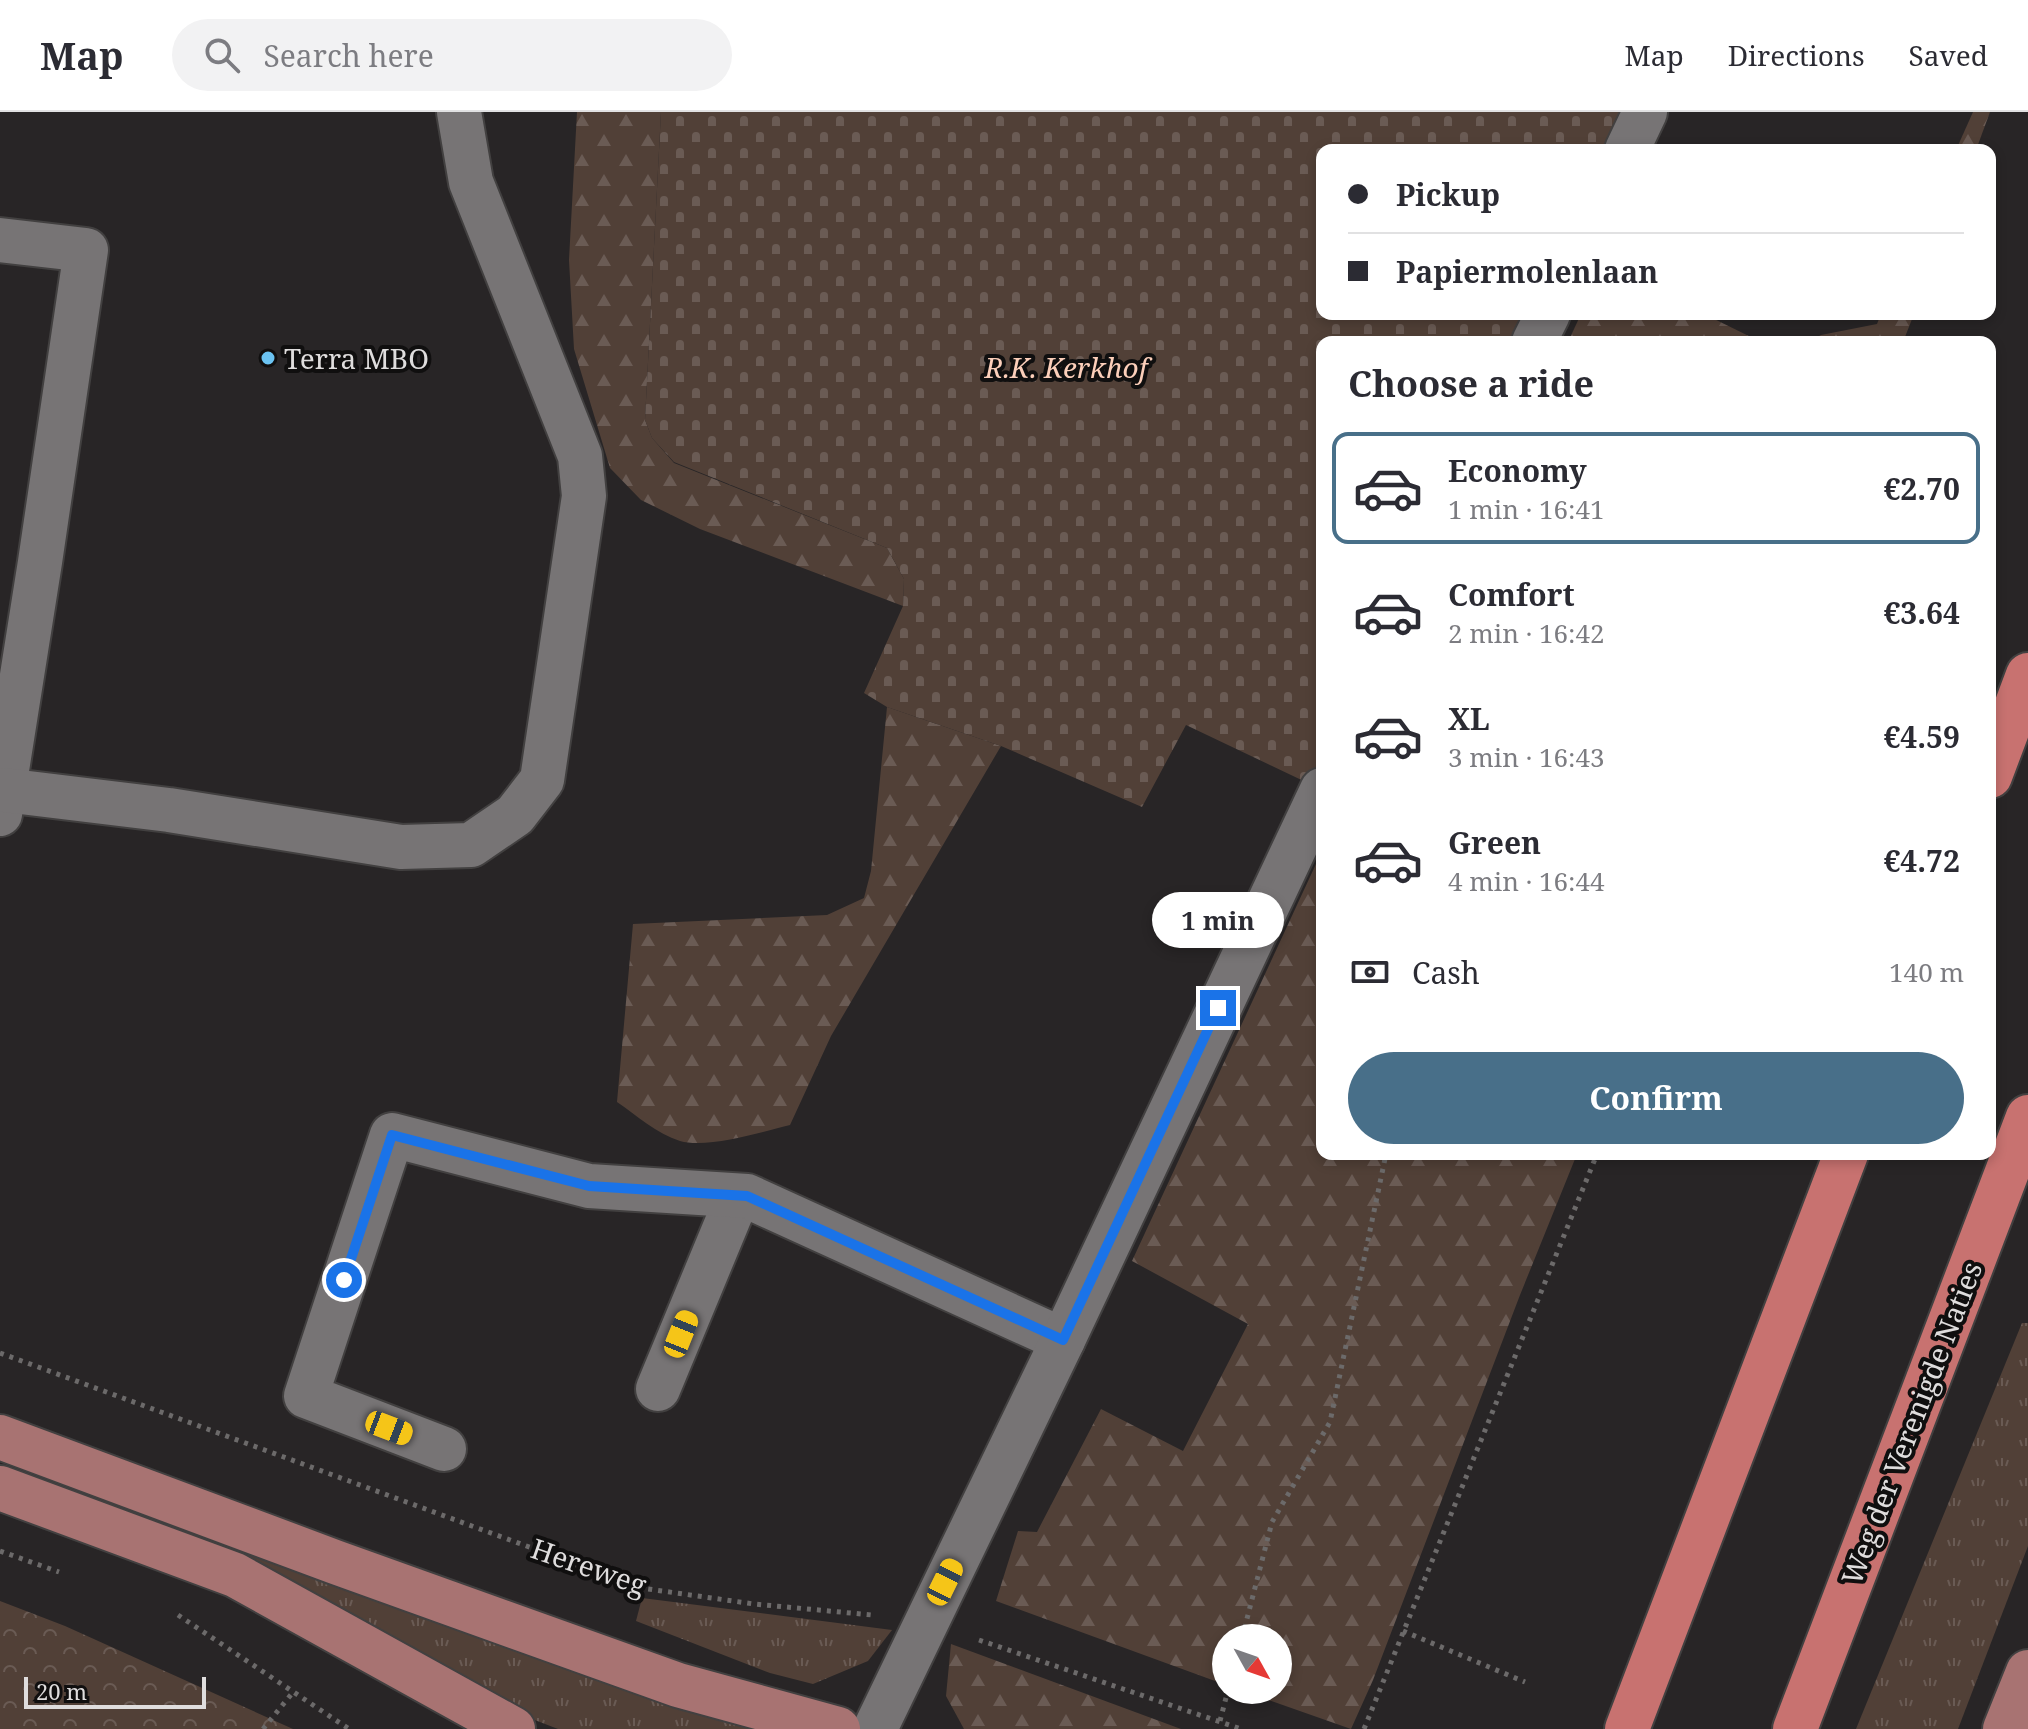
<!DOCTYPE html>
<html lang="en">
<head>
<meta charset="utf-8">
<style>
  :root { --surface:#fff; --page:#f2f2f3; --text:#2b2b33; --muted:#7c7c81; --line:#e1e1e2; --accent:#486f89 }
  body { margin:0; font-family:"Noto Serif",serif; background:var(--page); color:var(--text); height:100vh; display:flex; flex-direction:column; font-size:30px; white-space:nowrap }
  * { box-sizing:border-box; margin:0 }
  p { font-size:26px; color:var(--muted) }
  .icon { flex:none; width:44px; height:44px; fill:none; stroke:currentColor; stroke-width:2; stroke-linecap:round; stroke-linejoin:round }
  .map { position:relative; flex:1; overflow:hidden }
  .details { position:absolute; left:1316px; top:224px; width:680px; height:824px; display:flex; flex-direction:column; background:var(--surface); border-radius:16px; box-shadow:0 4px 12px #0003 }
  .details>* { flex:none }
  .banner { position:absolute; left:1316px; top:32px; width:680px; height:176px; border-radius:16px; box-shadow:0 4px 12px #0003; display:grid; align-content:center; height:176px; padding:0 32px; background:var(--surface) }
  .needle { width:52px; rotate:130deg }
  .buttons { position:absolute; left:1212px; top:1512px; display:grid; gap:16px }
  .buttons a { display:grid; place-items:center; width:80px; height:80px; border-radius:50%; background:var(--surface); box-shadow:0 4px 12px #0003; font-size:40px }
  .scale { position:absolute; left:24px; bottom:20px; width:182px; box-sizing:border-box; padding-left:8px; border:4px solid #dfdddd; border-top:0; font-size:22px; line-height:28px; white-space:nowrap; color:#dfdddd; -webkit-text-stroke:6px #100f0f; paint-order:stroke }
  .end { position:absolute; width:36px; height:36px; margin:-18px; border:10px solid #1a73e8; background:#fff; box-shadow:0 0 0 4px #fff }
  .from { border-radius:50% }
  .bubble { position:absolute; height:56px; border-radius:28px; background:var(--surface); box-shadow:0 4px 12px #0003; font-size:26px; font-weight:700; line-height:56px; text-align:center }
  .car { position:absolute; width:24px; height:48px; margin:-24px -12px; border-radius:10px; box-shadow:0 0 6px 2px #0007; background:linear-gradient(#f5c518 24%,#345 0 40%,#f5c518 0 76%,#345 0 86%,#f5c518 0) }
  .banner b { display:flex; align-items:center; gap:28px; height:76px; font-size:30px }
  .banner b+b { border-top:2px solid var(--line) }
  .banner i { width:20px; height:20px; background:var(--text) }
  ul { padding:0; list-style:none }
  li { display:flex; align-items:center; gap:24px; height:112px; margin:0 16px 12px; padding:0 16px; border:4px solid transparent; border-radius:16px }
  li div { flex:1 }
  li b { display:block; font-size:30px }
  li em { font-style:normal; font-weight:700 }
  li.on { border-color:var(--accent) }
  li>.icon { width:72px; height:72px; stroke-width:1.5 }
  h2 { padding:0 32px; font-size:36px; line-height:96px }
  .pay { display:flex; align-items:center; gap:20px; height:88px; padding:0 32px; font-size:30px }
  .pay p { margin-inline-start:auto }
  .cta { display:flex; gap:16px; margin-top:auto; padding:16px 32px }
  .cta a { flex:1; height:92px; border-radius:48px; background:var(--accent); color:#fff; font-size:32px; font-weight:700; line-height:92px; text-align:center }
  header { display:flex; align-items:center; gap:48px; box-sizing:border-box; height:112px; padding:0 40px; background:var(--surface); border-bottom:2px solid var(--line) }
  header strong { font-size:38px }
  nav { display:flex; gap:44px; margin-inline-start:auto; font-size:28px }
  .search { width:560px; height:72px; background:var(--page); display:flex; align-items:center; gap:20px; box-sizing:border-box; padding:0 28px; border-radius:44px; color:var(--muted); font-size:30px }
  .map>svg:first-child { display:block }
  .grass { fill:url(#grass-tufts) }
  .forest { fill:url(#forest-firs) }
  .cemetery { fill:url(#cemetery-stones) }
  .park { fill:url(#park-crowns) }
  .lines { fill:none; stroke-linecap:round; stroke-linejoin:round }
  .minor-casing { stroke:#424040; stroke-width:48 }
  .major-casing { stroke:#424040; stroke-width:48 }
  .highway-casing { stroke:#424040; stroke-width:48 }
  .path { stroke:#6c6a6a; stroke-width:5; stroke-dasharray:4 6; stroke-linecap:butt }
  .minor { stroke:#777475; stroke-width:44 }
  .major { stroke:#a87372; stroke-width:44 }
  .highway { stroke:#c87270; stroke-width:44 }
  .route { stroke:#1a73e8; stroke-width:10 }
  .poi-dot { fill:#6bc3f2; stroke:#100f0f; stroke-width:3 }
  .labels { text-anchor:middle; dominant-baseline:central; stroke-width:8; stroke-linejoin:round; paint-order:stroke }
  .poi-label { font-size:28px; fill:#dfdddd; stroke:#100f0f; text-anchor:start }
  .park-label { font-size:28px; font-style:italic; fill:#fccfba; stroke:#100f0f }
  .street-label { font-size:28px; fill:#dfdddd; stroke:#100f0f }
</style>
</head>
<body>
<header>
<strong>Map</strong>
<div class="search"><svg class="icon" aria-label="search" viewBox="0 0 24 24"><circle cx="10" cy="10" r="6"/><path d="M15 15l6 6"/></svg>Search here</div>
<nav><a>Map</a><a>Directions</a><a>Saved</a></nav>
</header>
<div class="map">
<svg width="2028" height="1617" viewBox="0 0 2028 1617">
  <defs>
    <pattern id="grass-tufts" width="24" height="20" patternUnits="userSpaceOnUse" patternTransform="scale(2)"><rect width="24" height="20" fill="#514037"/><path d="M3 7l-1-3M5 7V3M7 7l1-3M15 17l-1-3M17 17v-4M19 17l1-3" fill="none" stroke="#6a5b54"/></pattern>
    <pattern id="forest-firs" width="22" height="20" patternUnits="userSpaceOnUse" patternTransform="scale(2)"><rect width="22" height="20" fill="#514037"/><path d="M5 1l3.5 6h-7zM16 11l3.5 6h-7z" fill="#6a5b54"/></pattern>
    <pattern id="cemetery-stones" width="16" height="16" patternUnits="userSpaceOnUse" patternTransform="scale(2)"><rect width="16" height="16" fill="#514037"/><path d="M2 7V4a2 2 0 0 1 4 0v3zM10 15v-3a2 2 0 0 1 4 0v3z" fill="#6a5b54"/></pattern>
    <pattern id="park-crowns" width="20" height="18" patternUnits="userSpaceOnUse" patternTransform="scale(2)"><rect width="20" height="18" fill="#514037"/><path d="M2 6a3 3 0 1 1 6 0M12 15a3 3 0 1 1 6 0" fill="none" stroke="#6a5b54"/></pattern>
  </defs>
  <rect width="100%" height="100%" fill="#282526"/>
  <g class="grass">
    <polygon points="2022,1211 2028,1211 2028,1434 1958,1617 1856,1617"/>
    <polygon points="172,1401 797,1617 558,1617 527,1605 166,1422"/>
    <polygon points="642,1486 892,1518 868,1549 813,1572 770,1561 636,1509"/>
  </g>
  <g class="forest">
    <polygon points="577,0 661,0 645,308 652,326 674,351 887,436 904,467 903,494 700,417 641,388 610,356 574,237 569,148"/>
    <polygon points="1973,0 1990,0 1976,38 1956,38"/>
    <polygon points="1581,202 1704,202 1761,230 1568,230"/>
    <polygon points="1881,202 1914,202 1903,230 1808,230 1821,223 1877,212"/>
    <path d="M887,595L1001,634L831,924L790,1013C762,1020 707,1037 680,1029C657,1022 636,1003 617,990L633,812L827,803L864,786L871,759Z"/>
    <polygon points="1322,739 1322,1042 1577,1042 1520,1183 1373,1568 1351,1617 1240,1578 1278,1578 1278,1526 1226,1526 1226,1573 996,1489 1018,1419 1037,1420 1101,1297 1183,1339 1248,1212 1132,1149"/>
    <polygon points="951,1532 1181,1617 964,1617 946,1584"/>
  </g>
  <polygon class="cemetery" points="661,0 1620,0 1602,38 1322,38 1322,202 1527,202 1515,230 1322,230 1322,651 1312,673 1186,613 1142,695 1001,634 887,595 864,581 903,494 904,467 887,436 674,350 652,326 645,308"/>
  <polygon class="park" points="0,1489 65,1514 293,1617 0,1617"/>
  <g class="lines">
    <defs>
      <g id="minor">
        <polyline points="1627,38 1645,0"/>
        <polyline points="0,128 86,138 40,450 0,702"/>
        <polyline points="1534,230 1548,202"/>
        <polyline points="4,678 169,698 401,735 471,733 515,703 542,668 584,384 580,344 471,70 459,0"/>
        <polyline points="658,1277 738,1084"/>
        <polyline points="444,1337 306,1284 392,1023 589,1074 747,1084 1063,1228"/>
        <polyline points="875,1617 1063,1228 1322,678"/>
      </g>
      <g id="major">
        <polyline points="0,1325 335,1450 678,1573 838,1617"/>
        <polyline points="0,1376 235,1463 513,1617"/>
        <polyline points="2005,1617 2028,1560"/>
      </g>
      <g id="highway">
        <polyline points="1990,664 2028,563"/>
        <polyline points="1627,1617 1846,1042"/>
        <polyline points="1795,1617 2028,1005"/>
      </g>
    </defs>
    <use href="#minor" class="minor-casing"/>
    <use href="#major" class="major-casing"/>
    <use href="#highway" class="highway-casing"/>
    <g class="path">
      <polyline points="0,1241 641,1476 754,1492 872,1503"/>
      <polyline points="0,1439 59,1460"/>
      <polyline points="178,1503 349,1617"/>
      <polyline points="1403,1519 1525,1570"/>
      <polyline points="1242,1526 1272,1410 1330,1310 1386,1042"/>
      <polyline points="979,1528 1241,1617"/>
      <polyline points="1220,1609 1228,1578"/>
      <polyline points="263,1617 294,1579"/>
      <polyline points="1364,1617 1597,1042"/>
    </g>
    <use href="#minor" class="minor"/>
    <use href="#major" class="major"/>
    <use href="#highway" class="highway"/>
  </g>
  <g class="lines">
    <polyline class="route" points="344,1168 392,1023 589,1074 747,1084 1063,1228 1218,896"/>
  </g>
  <circle class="poi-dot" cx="268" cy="246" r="8"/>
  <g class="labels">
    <g class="poi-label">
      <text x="284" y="246">Terra MBO</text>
    </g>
    <g class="park-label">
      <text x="1066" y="255">R.K. Kerkhof</text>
    </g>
    <g class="street-label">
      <text transform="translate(1911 1311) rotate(-69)">Weg der Verenigde Naties</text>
      <text transform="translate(589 1454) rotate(19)">Hereweg</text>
    </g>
  </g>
</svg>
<div class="buttons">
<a><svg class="needle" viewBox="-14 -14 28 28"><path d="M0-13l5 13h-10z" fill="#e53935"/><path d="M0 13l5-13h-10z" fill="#7c7c81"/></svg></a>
</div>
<div class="scale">20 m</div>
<i class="end from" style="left:344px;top:1168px"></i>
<i class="end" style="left:1218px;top:896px"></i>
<div class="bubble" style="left:1152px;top:780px;width:132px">1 min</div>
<i class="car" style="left:681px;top:1222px;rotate:22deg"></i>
<i class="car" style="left:389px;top:1316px;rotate:111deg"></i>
<i class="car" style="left:945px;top:1470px;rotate:26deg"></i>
<div class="banner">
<b><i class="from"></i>Pickup</b>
<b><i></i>Papiermolenlaan</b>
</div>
<section class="details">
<h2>Choose a ride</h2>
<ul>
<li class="on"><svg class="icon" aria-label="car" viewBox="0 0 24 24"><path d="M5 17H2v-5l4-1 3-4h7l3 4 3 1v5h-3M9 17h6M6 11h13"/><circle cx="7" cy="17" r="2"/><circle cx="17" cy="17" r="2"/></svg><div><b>Economy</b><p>1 min · 16:41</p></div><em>€2.70</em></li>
<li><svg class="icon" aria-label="car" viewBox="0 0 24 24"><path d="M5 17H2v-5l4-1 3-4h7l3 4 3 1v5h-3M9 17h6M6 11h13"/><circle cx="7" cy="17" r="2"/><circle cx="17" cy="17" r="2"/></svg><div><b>Comfort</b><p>2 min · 16:42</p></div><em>€3.64</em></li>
<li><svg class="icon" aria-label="car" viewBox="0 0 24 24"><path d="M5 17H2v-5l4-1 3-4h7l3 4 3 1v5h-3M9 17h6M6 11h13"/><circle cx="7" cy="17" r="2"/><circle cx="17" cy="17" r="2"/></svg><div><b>XL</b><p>3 min · 16:43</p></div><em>€4.59</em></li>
<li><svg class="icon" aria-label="car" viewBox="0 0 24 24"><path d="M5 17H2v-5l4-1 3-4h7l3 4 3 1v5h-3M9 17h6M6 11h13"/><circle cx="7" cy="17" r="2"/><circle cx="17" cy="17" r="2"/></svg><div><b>Green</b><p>4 min · 16:44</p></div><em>€4.72</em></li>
</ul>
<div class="pay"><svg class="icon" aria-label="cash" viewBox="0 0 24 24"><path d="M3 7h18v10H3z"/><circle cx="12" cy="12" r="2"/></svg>Cash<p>140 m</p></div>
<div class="cta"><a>Confirm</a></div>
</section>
</div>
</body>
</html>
